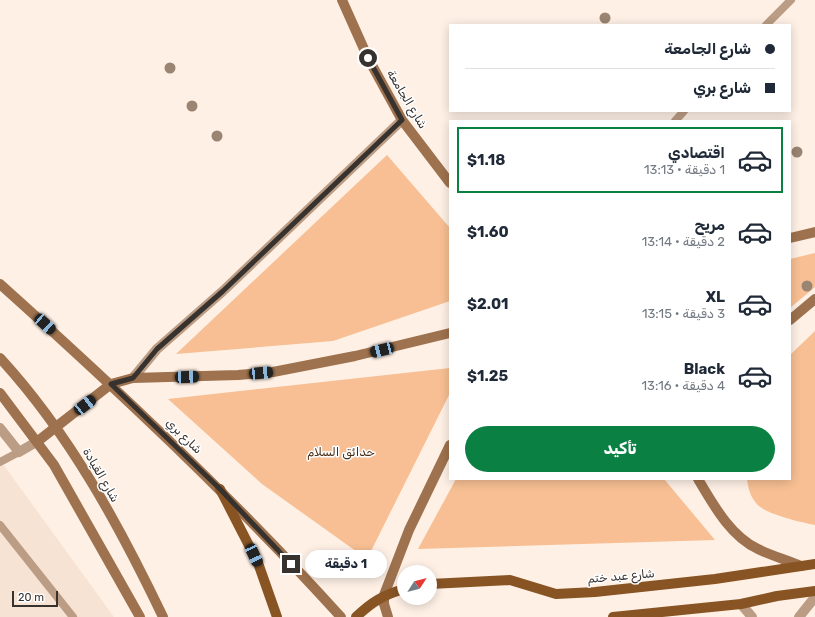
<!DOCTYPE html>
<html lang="ar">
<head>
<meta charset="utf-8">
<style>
  :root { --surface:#fff; --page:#f6f6f7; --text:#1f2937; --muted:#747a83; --line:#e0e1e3; --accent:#0b8043 }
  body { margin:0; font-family:Rubik,Cairo,sans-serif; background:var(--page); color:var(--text); direction:rtl; height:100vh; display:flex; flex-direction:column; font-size:15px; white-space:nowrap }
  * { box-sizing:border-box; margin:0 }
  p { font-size:13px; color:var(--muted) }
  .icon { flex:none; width:22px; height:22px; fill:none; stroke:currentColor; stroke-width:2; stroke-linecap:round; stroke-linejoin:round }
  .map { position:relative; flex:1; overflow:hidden; direction:ltr }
  .panel { position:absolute; left:449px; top:120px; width:342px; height:360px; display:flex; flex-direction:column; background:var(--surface); border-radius:0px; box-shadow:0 2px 10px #0003; direction:rtl }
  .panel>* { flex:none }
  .hud { position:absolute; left:449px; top:24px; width:342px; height:88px; border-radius:0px; box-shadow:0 2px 10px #0003; direction:rtl; display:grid; align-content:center; height:88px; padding:0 16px; background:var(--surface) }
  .needle { width:26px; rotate:54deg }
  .buttons { position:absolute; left:397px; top:565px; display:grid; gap:8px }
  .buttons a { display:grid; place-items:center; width:40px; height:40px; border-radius:50%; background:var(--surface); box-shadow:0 2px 10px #0003; font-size:20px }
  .scale { position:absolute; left:12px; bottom:10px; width:46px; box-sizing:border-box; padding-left:4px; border:2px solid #37322e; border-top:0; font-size:11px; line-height:14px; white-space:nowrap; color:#37322e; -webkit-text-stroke:3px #fff; paint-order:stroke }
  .end { position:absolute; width:18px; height:18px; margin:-9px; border:5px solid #37322e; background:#fff; box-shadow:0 0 0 2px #fff }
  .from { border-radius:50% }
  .bubble { position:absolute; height:28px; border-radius:14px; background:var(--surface); box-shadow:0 2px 10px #0003; font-size:13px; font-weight:700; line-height:28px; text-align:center; direction:rtl }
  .car { position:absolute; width:12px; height:24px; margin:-12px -6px; border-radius:5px; box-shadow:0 0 3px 1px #0007; background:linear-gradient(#222 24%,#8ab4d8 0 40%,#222 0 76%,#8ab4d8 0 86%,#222 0) }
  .hud b { display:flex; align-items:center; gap:14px; height:38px; font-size:15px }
  .hud b+b { border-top:1px solid var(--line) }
  .hud i { width:10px; height:10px; background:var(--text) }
  ul { padding:7px 0 0; list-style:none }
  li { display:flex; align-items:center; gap:12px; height:66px; margin:0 8px 6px; padding:0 8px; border:2px solid transparent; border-radius:0px }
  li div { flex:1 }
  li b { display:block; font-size:15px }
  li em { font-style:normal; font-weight:700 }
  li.on { border-color:var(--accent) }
  li>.icon { width:36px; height:36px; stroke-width:1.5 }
  .action { display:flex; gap:8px; margin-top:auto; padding:8px 16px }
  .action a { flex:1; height:46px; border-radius:24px; background:var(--accent); color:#fff; font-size:16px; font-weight:700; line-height:46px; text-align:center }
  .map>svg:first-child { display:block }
  .built { fill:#f7e3d3 }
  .green { fill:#f7bf93 }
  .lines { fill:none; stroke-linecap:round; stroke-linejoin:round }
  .service { stroke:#bb9c84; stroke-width:8 }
  .minor { stroke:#bb9c84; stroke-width:10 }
  .tertiary { stroke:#bb9c84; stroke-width:10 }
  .secondary { stroke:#9e724e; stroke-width:10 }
  .primary { stroke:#895424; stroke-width:10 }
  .tree { fill:#9a8472 }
  .route { stroke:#37322e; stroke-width:5 }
  .labels { text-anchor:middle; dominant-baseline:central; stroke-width:3; stroke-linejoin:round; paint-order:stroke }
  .street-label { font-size:12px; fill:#37322e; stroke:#fff }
  .park-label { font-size:12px; fill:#482c13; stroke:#fff }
</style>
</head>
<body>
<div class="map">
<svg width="815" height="617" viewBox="0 0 815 617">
  <rect width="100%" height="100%" fill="#fef0e5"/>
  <polygon class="built" points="0,460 114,617 0,617"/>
  <g class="green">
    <polygon points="387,155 450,228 450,301 333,341 176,354"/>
    <polygon points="815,253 815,287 790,308 790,259"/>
    <path d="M815,331V525C801,522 764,514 756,503C750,496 748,487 747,479H790V355Z"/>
    <polygon points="450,368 450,393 367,559 262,484 168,399"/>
    <polygon points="456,479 664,479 715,540 418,549"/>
  </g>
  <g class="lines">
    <g class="service">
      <polyline points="766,25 791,0"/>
      <polyline points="675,121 684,111"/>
      <polyline points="0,462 19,452"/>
      <polyline points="0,525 73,617"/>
    </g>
    <polyline class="minor" points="133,378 157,349 223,291 402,120"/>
    <g class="tertiary">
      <polyline points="0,428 19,452 38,441"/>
      <polyline points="741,604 752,617"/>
      <polyline points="799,617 815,597"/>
    </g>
    <g class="secondary">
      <polyline points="342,0 368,58 402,120 450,183"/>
      <polyline points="790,238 815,232"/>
      <path d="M0,284C118,390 234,499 341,617"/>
      <polyline points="790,320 815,299"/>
      <path d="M0,358C69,433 119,525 163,617"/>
      <polyline points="0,393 54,465 140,617"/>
      <polyline points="38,441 111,384 133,378 238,375 273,372 355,356 450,333"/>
      <path d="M698,479C713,504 730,536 758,549C772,556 787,560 801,566"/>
      <polyline points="388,617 384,604 384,595 409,530 450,445"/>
    </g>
    <g class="primary">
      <polyline points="220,489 258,563 277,617"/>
      <polyline points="430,584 510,580 556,594 595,592 715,579 815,564"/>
      <path d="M356,617C372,602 383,595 404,589"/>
      <polyline points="613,617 741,604 777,596 815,591"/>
    </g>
  </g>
  <g class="tree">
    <circle cx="605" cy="18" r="5.5"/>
    <circle cx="170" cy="68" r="5.5"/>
    <circle cx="192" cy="106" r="5.5"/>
    <circle cx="217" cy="136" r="5.5"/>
    <circle cx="797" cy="152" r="5.5"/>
    <circle cx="807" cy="286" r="5.5"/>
  </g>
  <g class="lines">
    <polyline class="route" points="291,564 220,489 111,384 133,378 157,349 223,291 402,120 368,58"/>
  </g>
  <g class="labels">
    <g class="street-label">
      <text transform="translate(407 99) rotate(59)">شارع الجامعة</text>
      <text transform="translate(184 436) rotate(44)">شارع بري</text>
      <text transform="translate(101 475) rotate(60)">شارع القيادة</text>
      <text transform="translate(621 576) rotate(-5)">شارع عبد ختم</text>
    </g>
    <g class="park-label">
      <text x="341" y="452">حدائق السلام</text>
    </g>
  </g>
</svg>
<div class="buttons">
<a><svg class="needle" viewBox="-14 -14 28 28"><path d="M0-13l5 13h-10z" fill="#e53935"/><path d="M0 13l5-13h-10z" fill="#747a83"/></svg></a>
</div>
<div class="scale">20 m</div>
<i class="end from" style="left:368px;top:58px"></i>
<i class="end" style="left:291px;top:564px"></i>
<div class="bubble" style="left:305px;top:550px;width:82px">1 دقيقة</div>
<i class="car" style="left:45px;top:324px;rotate:132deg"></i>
<i class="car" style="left:382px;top:350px;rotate:256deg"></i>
<i class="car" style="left:261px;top:373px;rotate:85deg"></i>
<i class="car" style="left:187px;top:377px;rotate:88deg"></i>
<i class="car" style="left:85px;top:405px;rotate:52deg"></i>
<i class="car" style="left:254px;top:555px;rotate:155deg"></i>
<div class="hud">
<b><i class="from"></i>شارع الجامعة</b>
<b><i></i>شارع بري</b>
</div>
<section class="panel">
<ul>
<li class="on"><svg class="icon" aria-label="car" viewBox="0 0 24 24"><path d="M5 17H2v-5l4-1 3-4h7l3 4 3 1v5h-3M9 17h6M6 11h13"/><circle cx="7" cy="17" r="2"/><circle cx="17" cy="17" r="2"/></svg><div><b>اقتصادي</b><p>1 دقيقة · 13:13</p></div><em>$1.18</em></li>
<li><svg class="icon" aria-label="car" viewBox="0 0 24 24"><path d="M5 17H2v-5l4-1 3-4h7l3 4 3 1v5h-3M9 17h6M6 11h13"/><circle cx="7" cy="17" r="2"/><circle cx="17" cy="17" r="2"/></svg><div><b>مريح</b><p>2 دقيقة · 13:14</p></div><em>$1.60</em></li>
<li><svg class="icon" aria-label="car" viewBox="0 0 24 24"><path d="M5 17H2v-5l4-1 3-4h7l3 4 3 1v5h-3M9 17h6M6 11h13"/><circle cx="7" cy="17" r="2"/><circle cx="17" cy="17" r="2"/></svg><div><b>XL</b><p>3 دقيقة · 13:15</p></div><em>$2.01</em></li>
<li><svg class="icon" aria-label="car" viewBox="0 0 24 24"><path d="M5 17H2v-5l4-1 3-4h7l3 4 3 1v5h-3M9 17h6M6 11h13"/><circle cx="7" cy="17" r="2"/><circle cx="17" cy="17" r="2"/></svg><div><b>Black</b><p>4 دقيقة · 13:16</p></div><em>$1.25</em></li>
</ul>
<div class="action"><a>تأكيد</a></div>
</section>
</div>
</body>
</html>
